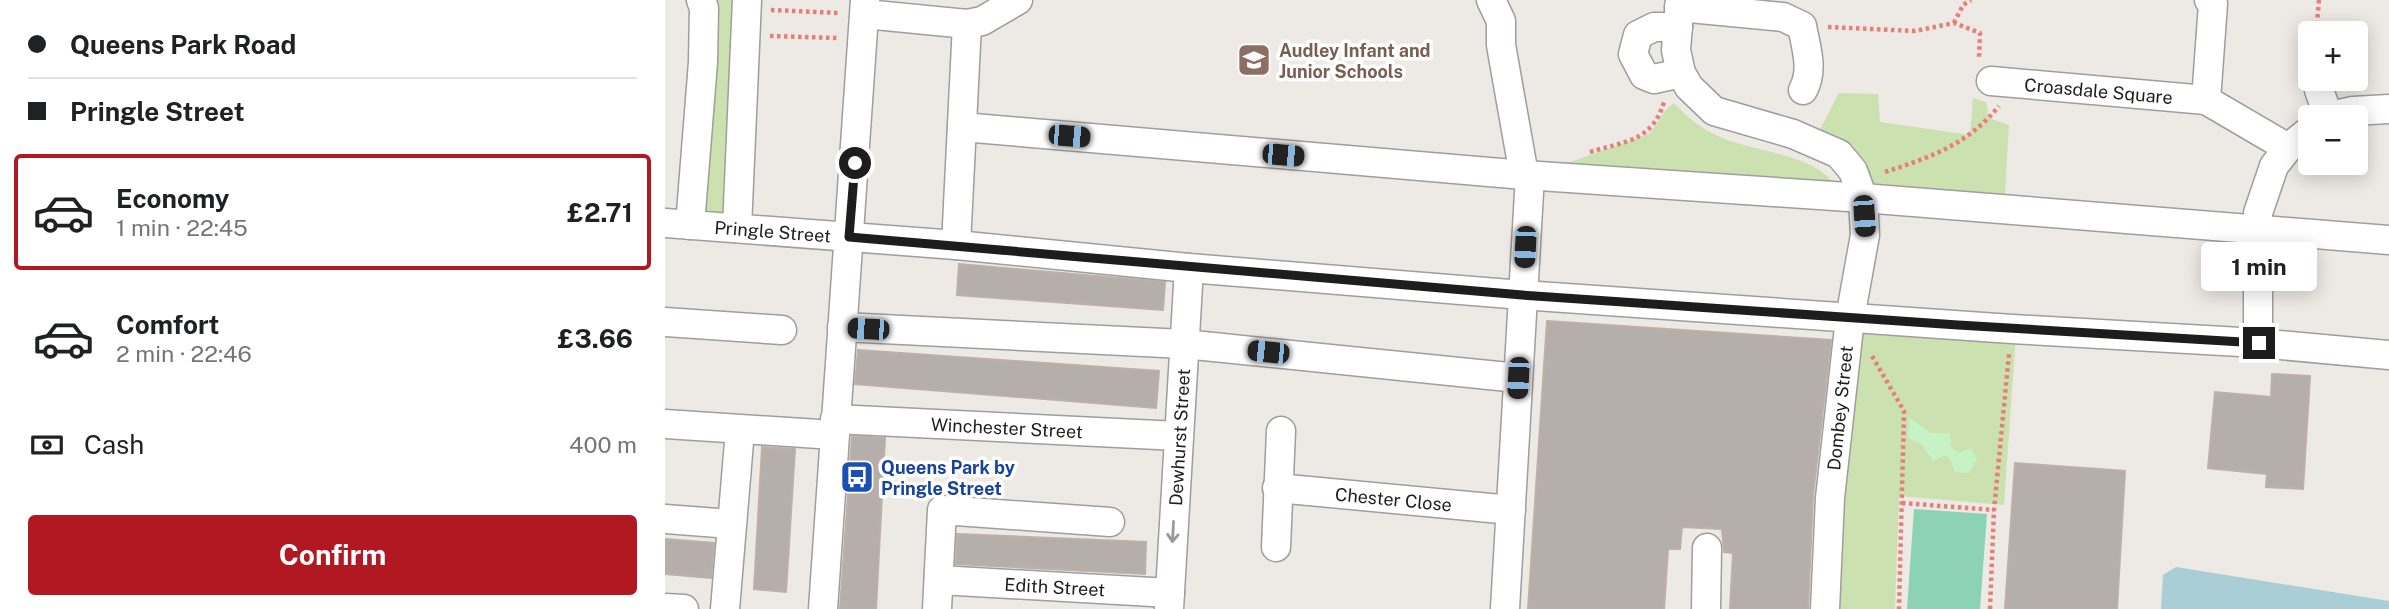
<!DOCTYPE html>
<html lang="en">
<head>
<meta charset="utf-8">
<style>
  :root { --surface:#fff; --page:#f2f2f2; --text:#202124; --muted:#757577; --line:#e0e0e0; --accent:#b21821 }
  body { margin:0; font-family:"Public Sans",sans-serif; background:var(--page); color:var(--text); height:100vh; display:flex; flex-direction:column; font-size:26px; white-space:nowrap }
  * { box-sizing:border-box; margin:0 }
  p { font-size:23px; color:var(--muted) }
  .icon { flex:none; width:38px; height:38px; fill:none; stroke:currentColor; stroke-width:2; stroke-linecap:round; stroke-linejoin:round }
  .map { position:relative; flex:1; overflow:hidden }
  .side { display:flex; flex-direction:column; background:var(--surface); width:665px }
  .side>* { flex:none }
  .guide { display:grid; align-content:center; height:154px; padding:0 28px; background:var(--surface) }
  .buttons { position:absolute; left:1633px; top:21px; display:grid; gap:14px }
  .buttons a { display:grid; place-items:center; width:70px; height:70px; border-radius:7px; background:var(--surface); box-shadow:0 4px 18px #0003; font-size:35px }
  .end { position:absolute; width:32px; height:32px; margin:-16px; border:9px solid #1d1d1d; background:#fff; box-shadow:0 0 0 4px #fff }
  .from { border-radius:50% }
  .bubble { position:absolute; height:49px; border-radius:7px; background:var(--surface); box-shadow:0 4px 18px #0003; font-size:23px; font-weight:700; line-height:49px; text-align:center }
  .car { position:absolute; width:21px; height:42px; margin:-21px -10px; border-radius:9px; box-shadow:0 0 5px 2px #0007; background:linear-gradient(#222 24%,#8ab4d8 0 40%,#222 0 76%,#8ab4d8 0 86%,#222 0) }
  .guide b { display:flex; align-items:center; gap:24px; height:66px; font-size:26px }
  .guide b+b { border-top:2px solid var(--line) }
  .guide i { width:18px; height:18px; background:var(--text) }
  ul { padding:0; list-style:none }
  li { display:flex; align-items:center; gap:21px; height:116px; margin:0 14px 10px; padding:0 14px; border:4px solid transparent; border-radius:7px }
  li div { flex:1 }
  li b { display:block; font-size:26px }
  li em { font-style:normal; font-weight:700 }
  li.on { border-color:var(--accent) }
  li>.icon { width:63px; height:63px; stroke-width:1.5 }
  .pay { display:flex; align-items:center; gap:18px; height:77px; padding:0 28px; font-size:26px }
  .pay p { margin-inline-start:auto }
  .button { display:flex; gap:14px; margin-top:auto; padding:14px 28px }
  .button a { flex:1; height:80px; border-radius:7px; background:var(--accent); color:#fff; font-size:28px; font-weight:700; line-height:80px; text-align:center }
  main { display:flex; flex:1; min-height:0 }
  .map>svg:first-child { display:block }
  .grass { fill:#cbe1b0 }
  .park { fill:#c6f2c6 }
  .pitch { fill:#8bd3b3 }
  .water { fill:#a9ced5 }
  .building { fill:#b6aeaa; stroke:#bdb0a8; stroke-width:2 }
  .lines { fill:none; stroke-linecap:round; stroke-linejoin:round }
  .minor-casing { stroke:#9e9e9e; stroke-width:31 }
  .path { stroke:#e97e79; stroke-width:4.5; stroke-dasharray:3.5 3.5; stroke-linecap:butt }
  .minor { stroke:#fff; stroke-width:28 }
  .oneway { stroke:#999 }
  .route { stroke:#1d1d1d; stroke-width:9 }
  .labels { text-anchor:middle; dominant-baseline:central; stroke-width:7; stroke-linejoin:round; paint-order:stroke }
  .education-label { font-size:18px; font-weight:bold; fill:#785e54; stroke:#fff; text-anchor:start }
  .street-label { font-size:18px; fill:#1d1d1d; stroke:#fff }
  .transit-label { font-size:18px; font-weight:bold; fill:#164399; stroke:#fff; text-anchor:start }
</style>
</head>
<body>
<main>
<section class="side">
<div class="guide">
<b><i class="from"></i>Queens Park Road</b>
<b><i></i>Pringle Street</b>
</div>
<ul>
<li class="on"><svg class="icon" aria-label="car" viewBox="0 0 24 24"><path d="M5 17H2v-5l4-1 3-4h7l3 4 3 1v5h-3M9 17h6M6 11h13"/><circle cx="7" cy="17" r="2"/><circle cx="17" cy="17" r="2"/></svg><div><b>Economy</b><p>1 min · 22:45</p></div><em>£2.71</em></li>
<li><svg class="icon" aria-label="car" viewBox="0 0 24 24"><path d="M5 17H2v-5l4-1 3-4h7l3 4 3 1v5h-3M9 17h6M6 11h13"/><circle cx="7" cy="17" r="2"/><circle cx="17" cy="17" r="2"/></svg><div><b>Comfort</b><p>2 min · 22:46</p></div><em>£3.66</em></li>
</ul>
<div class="pay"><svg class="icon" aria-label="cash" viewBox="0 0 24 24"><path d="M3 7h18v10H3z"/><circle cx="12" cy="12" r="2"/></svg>Cash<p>400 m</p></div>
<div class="button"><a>Confirm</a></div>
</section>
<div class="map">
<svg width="1724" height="609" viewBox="0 0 1724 609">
  <rect width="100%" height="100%" fill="#ede9e4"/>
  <g class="grass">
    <polygon points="36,0 82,0 72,228 25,225"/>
    <polygon points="1174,93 1213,94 1215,122 1305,135 1308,98 1321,102 1324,118 1344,125 1339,210 1198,198 1148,143"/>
    <path d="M1009,103C1022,117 1035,128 1053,136C1088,153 1149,152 1172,187L897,165L984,134C995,123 996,111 1009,103Z"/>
    <polygon points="1185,318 1351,333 1339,505 1234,496 1230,609 1166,609"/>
  </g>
  <polygon class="park" points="1244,417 1265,433 1285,433 1286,446 1293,453 1306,448 1312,459 1304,473 1290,472 1285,459 1279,455 1268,461 1258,446 1243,438"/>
  <polygon class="pitch" points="1249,509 1322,514 1315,609 1242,609"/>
  <polygon class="water" points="1511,567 1724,601 1724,609 1496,609 1498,575"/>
  <g class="building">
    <polygon points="294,264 500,282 498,310 292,295"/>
    <polygon points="882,321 1166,340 1148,496 1143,609 1065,609 1068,553 1059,552 1057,529 1017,527 1015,549 1003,549 999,609 863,609"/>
    <polygon points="193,350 494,371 491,408 190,384"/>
    <polygon points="1607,374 1645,376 1638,489 1601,487 1602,474 1543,468 1550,392 1606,397"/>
    <polygon points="187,436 220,438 211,609 175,609"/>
    <polygon points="97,447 130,449 121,592 89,589"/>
    <polygon points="1350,463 1460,471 1452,609 1340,609"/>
    <polygon points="292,534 481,542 480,574 291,564"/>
    <polygon points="0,539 49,543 46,578 0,574"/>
  </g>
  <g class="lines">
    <defs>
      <g id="minor">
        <polyline points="826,0 836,21 836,45 859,175"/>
        <polyline points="1015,0 1011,50 1016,73 1024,87 1049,111 1128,134 1174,154 1188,171 1198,198 1200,235 1185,318 1165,498 1160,609"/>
        <path d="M1014,7L1118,17L1137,26C1141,47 1149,71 1138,90"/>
        <polyline points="200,14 302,24 317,21 353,0"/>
        <polyline points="1013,27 989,27 973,35 968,54 979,75 989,79 1016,73"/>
        <polyline points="1655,79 1654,90 1663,115"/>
        <path id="s1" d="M1326,81L1541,100L1623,148"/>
        <polyline points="1541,100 1548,4 1544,0"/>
        <polyline points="1661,117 1688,111 1724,109"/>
        <polyline points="297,127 859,175 1198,198 1724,240"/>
        <path id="s2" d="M0,223L291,245L524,268L857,295L1347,329L1593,343L1724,355"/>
        <polyline points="25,225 38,62 39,8 36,0"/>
        <polyline points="72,228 82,0"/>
        <polyline points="291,245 302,24"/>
        <polyline points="0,322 117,330"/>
        <polyline points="177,327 519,344 853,378"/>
        <polyline points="1593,343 1593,213 1609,166 1623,148 1645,130"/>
        <path id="s3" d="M170,419L513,436"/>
        <polyline points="0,424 169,435"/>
        <path id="s4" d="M612,488L846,510"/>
        <polyline points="0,519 66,524"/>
        <polyline points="611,547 616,431"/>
        <path id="s5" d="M274,580L505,593"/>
        <polyline points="0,608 19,609"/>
        <polyline points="60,609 75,430"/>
        <polyline points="158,609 200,0"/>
        <polyline points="272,609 277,510 445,522"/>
        <path id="s6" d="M504,609L524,268"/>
        <polyline points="840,609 865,175"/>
        <polyline points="1041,609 1042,548"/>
      </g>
    </defs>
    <use href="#minor" class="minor-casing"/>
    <g class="path">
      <polyline points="1654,0 1652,23 1655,33"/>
      <polyline points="106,10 175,13"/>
      <polyline points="1289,23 1298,5 1306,0"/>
      <polyline points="1163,27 1250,31 1289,23 1315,33 1314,58"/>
      <polyline points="105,36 173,38"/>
      <path d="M925,152C960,141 987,142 999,102"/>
      <path d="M1220,172C1266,157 1302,145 1334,106"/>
      <polyline points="1207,356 1239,411 1234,609"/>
      <polyline points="1237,503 1329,510"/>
      <polyline points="1325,609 1329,510 1344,354"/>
    </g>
    <use href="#minor" class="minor"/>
  </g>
  <defs><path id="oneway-shaft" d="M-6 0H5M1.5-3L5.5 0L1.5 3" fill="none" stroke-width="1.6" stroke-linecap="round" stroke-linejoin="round" transform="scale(1.75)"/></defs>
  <use class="oneway" href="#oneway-shaft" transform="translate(508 532) rotate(93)"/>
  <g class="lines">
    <polyline class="route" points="190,163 184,237 857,295 1293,325 1594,343"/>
  </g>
  <defs>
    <symbol id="school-square" viewBox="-11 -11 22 22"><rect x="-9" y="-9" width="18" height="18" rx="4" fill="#8d6e63" stroke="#fff"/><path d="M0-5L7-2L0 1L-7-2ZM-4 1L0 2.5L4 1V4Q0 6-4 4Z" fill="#fff"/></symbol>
    <symbol id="bus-square" viewBox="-11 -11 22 22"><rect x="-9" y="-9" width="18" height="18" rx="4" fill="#1a4fb4" stroke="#fff"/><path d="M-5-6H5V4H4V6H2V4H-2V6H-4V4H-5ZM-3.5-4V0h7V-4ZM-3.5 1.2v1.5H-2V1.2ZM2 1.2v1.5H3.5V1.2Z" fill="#fff"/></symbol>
  </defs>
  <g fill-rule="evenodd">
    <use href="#school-square" x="570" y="41" width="38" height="38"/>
    <use href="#bus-square" x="173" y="458" width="38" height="38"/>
  </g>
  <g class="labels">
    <g class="education-label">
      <text x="614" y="50">Audley Infant and<tspan x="614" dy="21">Junior Schools</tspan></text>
    </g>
    <g class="street-label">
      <text stroke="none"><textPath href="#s1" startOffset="108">Croasdale Square</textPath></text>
      <text stroke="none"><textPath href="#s2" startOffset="108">Pringle Street</textPath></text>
      <text transform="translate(1175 408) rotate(-84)">Dombey Street</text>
      <text stroke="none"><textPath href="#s3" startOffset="172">Winchester Street</textPath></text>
      <text stroke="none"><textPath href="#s6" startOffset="172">Dewhurst Street</textPath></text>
      <text stroke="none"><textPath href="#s4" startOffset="117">Chester Close</textPath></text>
      <text stroke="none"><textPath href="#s5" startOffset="116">Edith Street</textPath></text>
    </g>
    <g class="transit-label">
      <text x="216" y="467">Queens Park by<tspan x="216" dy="21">Pringle Street</tspan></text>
    </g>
  </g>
</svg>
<div class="buttons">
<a>+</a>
<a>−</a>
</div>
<i class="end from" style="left:190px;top:163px"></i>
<i class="end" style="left:1594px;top:343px"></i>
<div class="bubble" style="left:1536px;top:242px;width:116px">1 min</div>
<i class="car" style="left:404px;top:136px;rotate:95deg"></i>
<i class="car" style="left:618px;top:155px;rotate:95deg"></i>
<i class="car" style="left:1199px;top:216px;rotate:176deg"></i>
<i class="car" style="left:860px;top:247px;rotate:183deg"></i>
<i class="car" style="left:203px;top:329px;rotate:273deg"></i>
<i class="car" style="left:603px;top:352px;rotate:276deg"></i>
<i class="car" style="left:853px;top:378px;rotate:183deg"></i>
</div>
</main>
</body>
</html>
